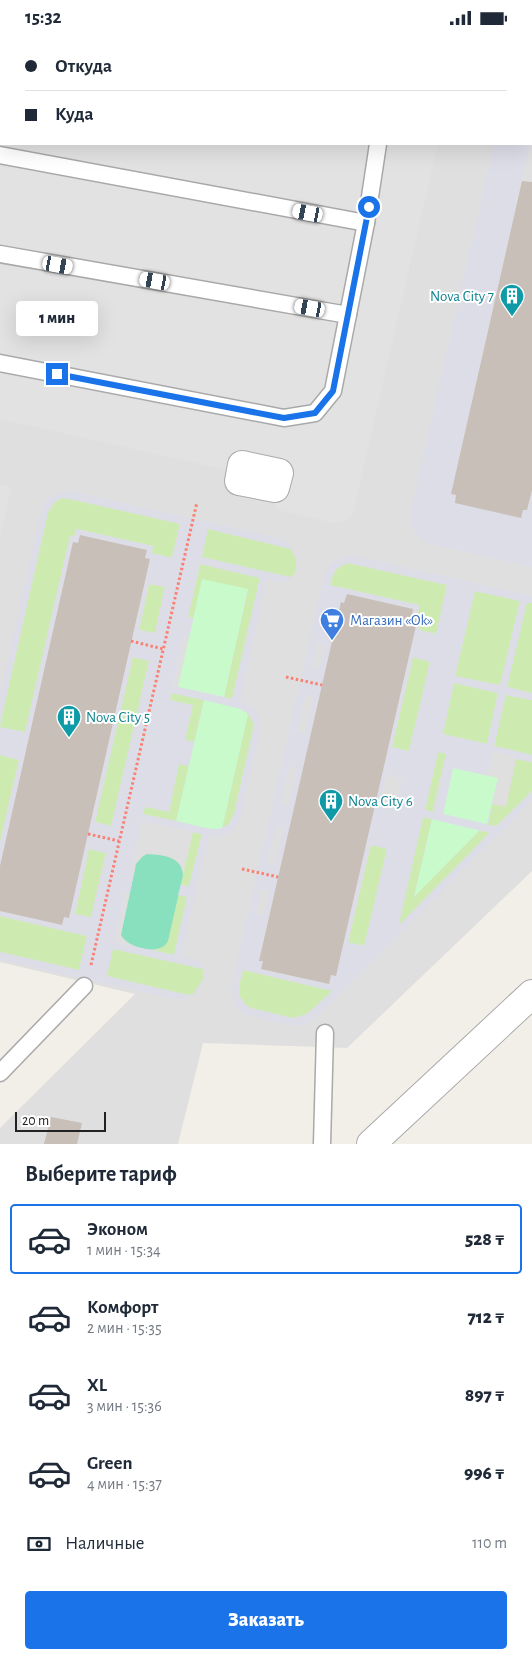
<!DOCTYPE html>
<html lang="ru">
<head>
<meta charset="utf-8">
<style>
  :root { --surface:#fff; --page:#f6f6f7; --text:#1f2937; --muted:#747a83; --line:#e0e1e3; --accent:#1a73e8 }
  body { margin:0; font-family:"Alegreya Sans",sans-serif; background:var(--page); color:var(--text); height:100vh; display:flex; flex-direction:column; font-size:19px; white-space:nowrap }
  * { box-sizing:border-box; margin:0 }
  p { font-size:16px; color:var(--muted) }
  .icon { flex:none; width:28px; height:28px; fill:none; stroke:currentColor; stroke-width:2; stroke-linecap:round; stroke-linejoin:round }
  .map { position:relative; height:1109px; overflow:hidden }
  .drawer { display:flex; flex-direction:column; background:var(--surface); flex:1 }
  .drawer>* { flex:none }
  .top-card { position:absolute; left:0px; top:0px; width:532px; height:110px; box-shadow:0 5px 20px #0002; display:grid; align-content:center; height:110px; padding:0 25px; background:var(--surface) }
  .scale { position:absolute; left:15px; bottom:12px; width:91px; box-sizing:border-box; padding-left:5px; border:2px solid #222; border-top:0; font-size:14px; line-height:18px; white-space:nowrap; color:#222; -webkit-text-stroke:4px #fff; paint-order:stroke }
  .end { position:absolute; width:22px; height:22px; margin:-11px; border:6px solid #1a73e8; background:#fff; box-shadow:0 0 0 2px #fff }
  .from { border-radius:50% }
  .bubble { position:absolute; height:35px; border-radius:5px; background:var(--surface); box-shadow:0 5px 20px #0002; font-size:16px; font-weight:800; line-height:35px; text-align:center }
  .car { position:absolute; width:15px; height:30px; margin:-15px -8px; border-radius:6px; box-shadow:0 0 4px 1px #0007; background:linear-gradient(#fff 24%,#345 0 40%,#fff 0 76%,#345 0 86%,#fff 0) }
  .top-card b { display:flex; align-items:center; gap:18px; height:48px; font-size:19px }
  .top-card b+b { border-top:1px solid var(--line) }
  .top-card i { width:12px; height:12px; background:var(--text) }
  ul { padding:0; list-style:none }
  li { display:flex; align-items:center; gap:15px; height:70px; margin:0 10px 8px; padding:0 15px; border:2px solid transparent; border-radius:5px }
  li div { flex:1 }
  li b { display:block; font-size:19px }
  li em { font-style:normal; font-weight:800 }
  li.current { border-color:var(--accent) }
  li>.icon { width:45px; height:45px; stroke-width:1.5 }
  h2 { padding:0 25px; font-size:22px; line-height:60px }
  .pay { display:flex; align-items:center; gap:12px; height:55px; padding:0 25px; font-size:19px }
  .pay p { margin-inline-start:auto }
  .cta { display:flex; gap:10px; margin-top:auto; padding:10px 25px }
  .cta a { flex:1; height:58px; border-radius:5px; background:var(--accent); color:#fff; font-size:20px; font-weight:800; line-height:58px; text-align:center }
  .status { display:flex; justify-content:space-between; align-items:center; height:35px; padding:0 25px; background:var(--surface); direction:ltr }
  .status svg { height:14px; fill:currentColor }
  .map>svg:first-child { display:block }
  .residential { fill:#e0dfdf; fill-rule:evenodd }
  .grass { fill:#cdebb0 }
  .park { fill:#c8facc }
  .pitch { fill:#88e0be }
  .parking { fill:#e2e2e2 }
  .plaza { fill:#dddde8; fill-rule:evenodd }
  .building { fill:#c7bfb8 }
  .lines { fill:none; stroke-linecap:round; stroke-linejoin:round }
  .lane-casing { stroke:#a9a9a9; stroke-width:19 }
  .street-casing { stroke:#a9a9a9; stroke-width:30 }
  .path { stroke:#fa8072; stroke-width:3; stroke-dasharray:2.5 2.5; stroke-linecap:butt }
  .lane { stroke:#fff; stroke-width:16 }
  .street { stroke:#fff; stroke-width:28 }
  .route { stroke:#1a73e8; stroke-width:6 }
  .labels { text-anchor:middle; dominant-baseline:central; stroke-width:4; stroke-linejoin:round; paint-order:stroke }
  .culture-label { font-size:15px; fill:#0d838f; stroke:#fff; text-anchor:start }
  .shop-label { font-size:15px; fill:#366cbe; stroke:#fff; text-anchor:start }
</style>
</head>
<body>
<div class="status"><b>15:32</b><svg viewBox="0 0 49 12"><path d="M0 12V9h3v3zM5 12V6h3v6zM10 12V3h3v9zM15 12V0h3v12zM26 1h20v11H26zM47 4h2v5h-2z"/></svg></div>
<div class="map">
<svg width="532" height="1109" viewBox="0 0 532 1109">
  <rect width="100%" height="100%" fill="#f2efe9"/>
  <path class="residential" d="M0,0H532V836L347,1013L203,1008L178,1109H0V1093L135,959L0,927ZM1,1H531V109H1Z"/>
  <g class="grass">
    <polygon points="62,463 70,464 180,488 172,523 151,518 153,511 77,494 74,502 70,501 25,698 0,692 0,690 48,477 55,467"/>
    <path d="M208,494L292,514C297,524 299,533 292,543L201,522Z"/>
    <path d="M348,528L447,550L436,599L419,595L422,580L418,579L419,570L330,550C333,538 336,532 348,528Z"/>
    <polygon points="200,529 260,543 232,664 224,662 248,554 193,583 188,582"/>
    <polygon points="149,549 165,552 155,598 139,595"/>
    <polygon points="475,556 520,566 500,651 455,641"/>
    <polygon points="527,567 532,568 532,658 507,652"/>
    <polygon points="132,622 149,626 112,791 95,787"/>
    <polygon points="413,622 430,626 409,717 392,712"/>
    <polygon points="454,648 498,658 487,709 442,699"/>
    <polygon points="171,658 204,665 194,707 185,705 170,665"/>
    <polygon points="506,660 532,665 532,720 494,711"/>
    <polygon points="248,678 253,687 253,695 234,779 229,789 222,794"/>
    <polygon points="438,717 446,719 433,777 425,775"/>
    <polygon points="0,720 19,725 0,807"/>
    <polygon points="516,724 532,727 532,756 496,791 488,790 492,769 506,772"/>
    <polygon points="179,728 189,731 176,786 143,779 145,772"/>
    <polygon points="423,782 432,784 414,861 480,795 490,797 398,891"/>
    <polygon points="193,797 202,799 189,852 181,849"/>
    <polygon points="371,810 387,813 365,911 348,908"/>
    <polygon points="89,813 106,818 91,882 75,879"/>
    <polygon points="178,860 187,862 174,920 152,915 157,915 168,906"/>
    <polygon points="0,881 87,901 79,935 0,917"/>
    <path d="M113,913L203,934C205,945 200,952 193,959L188,960L107,941Z"/>
    <path d="M243,935L333,956L316,972L302,982L293,983L251,973C234,964 239,950 243,935Z"/>
  </g>
  <g class="park">
    <polygon points="202,544 248,554 224,662 178,652"/>
    <path d="M204,665L238,673L248,679L222,794C207,795 191,789 176,786Z"/>
    <polygon points="453,733 498,743 487,790 443,779"/>
    <polygon points="432,784 480,795 414,862"/>
  </g>
  <path class="pitch" d="M147,819C162,820 182,821 183,840L168,906C160,922 128,913 121,900L136,829L142,822Z"/>
  <g class="parking">
    <polygon points="0,0 208,0 213,1 1,1 1,109 438,109 353,478 348,484 341,487 329,487 282,476 278,474 273,464 240,438 0,384"/>
    <polygon points="0,450 11,452 0,503"/>
  </g>
  <g class="plaza">
    <polygon points="494,109 530,109 451,458 456,460 455,468 521,483 523,475 528,475 532,455 532,532 425,508 415,499 410,486 410,478"/>
    <path d="M70,456L278,503L288,508L296,519L297,534L292,544L281,547L267,545L240,666L254,674L259,683L260,698L240,786L233,795L229,798L219,801H209L181,921L197,925L202,929L205,940L200,954L194,959L188,963L179,965L0,925V917L79,935L87,901L0,881V876L62,890L64,882L69,883L150,525L145,523L146,515L80,500L78,508L73,507L0,831V807L19,725L0,720V692L25,697L70,501L74,502L76,494L153,511L152,518L172,523L180,489L70,464L62,463L55,467L48,477L0,690V658L42,472L47,464L51,462L59,457ZM208,494L291,514L296,524V535L294,539L291,542L202,522ZM200,529L260,543L232,664L178,652L202,544L193,583L188,582ZM149,549L165,552L155,598L139,595ZM184,600L189,601L178,652L173,651ZM133,622L149,626L111,791L95,787ZM171,658L204,665L194,707L185,705L193,670L170,665ZM204,665L241,674L248,678L253,687V695L234,779L229,789L219,794H209L176,786ZM179,729L189,731L176,786L143,779L145,772L169,777ZM141,786L202,799L189,851L181,850L178,860L187,862L174,920L114,907L125,857L130,858L122,894L136,829L134,840L130,839ZM89,814L106,818L91,882L75,879ZM113,914L203,934L204,940L202,946L193,959L188,960L107,941Z"/>
    <path d="M347,521H356L532,561V568L527,567L507,652L532,658V665L506,660L494,711L532,720V727L516,724L506,772L516,722L492,716L487,740L453,733L443,779L487,789L498,743L488,790L497,791L532,756V766L315,984L304,990L292,991L246,980L235,972L231,953L325,535L333,527ZM348,528L447,550L436,599L419,595L422,580L418,578L419,570L330,550L333,539L336,534ZM475,556L520,566L500,650L455,641ZM347,559L413,574L412,581L418,582L328,949L261,934L263,926L259,925L341,568H344ZM317,608L325,610L319,634L312,632ZM413,622L430,627L409,716L392,712ZM454,648L498,658L487,709L443,699ZM305,661L313,663L305,699L297,696ZM438,717L446,719L433,777L425,775ZM289,731L297,734L288,771L280,769ZM386,739L402,744L396,771L380,767ZM423,782L490,798L399,890V889ZM276,792L284,793L275,830L267,827ZM370,810L387,814L364,911L348,907ZM261,854L269,856L264,880L256,878ZM243,935L332,956L307,979L293,983L251,973L246,970L240,962L238,956Z"/>
  </g>
  <g class="building">
    <polygon points="522,146 532,147 532,455 527,475 523,475 521,483 455,468 456,460 451,459"/>
    <polygon points="80,500 147,515 145,523 150,524 69,883 64,882 62,890 0,876 0,831 73,507 78,508"/>
    <polygon points="347,559 413,574 412,581 418,582 336,941 331,940 329,949 261,934 263,926 259,926 341,567 344,568"/>
    <polygon points="51,1082 82,1088 77,1109 44,1109"/>
  </g>
  <g class="lines">
    <defs>
      <g id="lane">
        <polyline points="33,1 34,0"/>
        <polyline points="397,1 397,0"/>
        <polyline points="0,94 1,90"/>
        <polyline points="0,120 366,188"/>
        <polyline points="0,219 348,280"/>
        <polyline points="0,328 284,383 315,378 333,356 366,188 378,109"/>
        <polyline points="0,1038 84,951"/>
        <polyline points="322,1109 325,998"/>
      </g>
      <g id="street">
        <polyline points="473,0 478,1"/>
        <polyline points="531,13 532,13"/>
        <polygon points="242,430 279,438 275,453 239,446"/>
        <polyline points="371,1109 532,959"/>
      </g>
    </defs>
    <use href="#lane" class="lane-casing"/>
    <use href="#street" class="street-casing"/>
    <g class="path">
      <polyline points="131,606 163,614"/>
      <polyline points="286,642 322,650"/>
      <polyline points="88,799 119,806"/>
      <polyline points="242,834 278,842"/>
      <polyline points="91,930 197,467"/>
    </g>
    <use href="#lane" class="lane"/>
    <use href="#street" class="street"/>
  </g>
  <g class="lines">
    <polyline class="route" points="57,339 284,383 315,378 333,356 369,172"/>
  </g>
  <defs>
    <symbol id="building-pin" viewBox="-11 -11 22 30"><path d="M0 17L-7.5 6A9.5 9.5 0 1 1 7.5 6Z" fill="#0f9aa8" stroke="#fff"/><path d="M-4-6H4V6H1V3H-1V6H-4ZM-2.5-4.3h1.7v1.8h-1.7ZM.8-4.3h1.7v1.8H.8ZM-2.5-1h1.7V.8h-1.7ZM.8-1h1.7V.8H.8Z" fill="#fff"/></symbol>
    <symbol id="supermarket-pin" viewBox="-11 -11 22 30"><path d="M0 17L-7.5 6A9.5 9.5 0 1 1 7.5 6Z" fill="#3f7fe0" stroke="#fff"/><path d="M-6-5.5h2.5l.6 2H6L4.5 2H-2.5L-4.4-4H-6ZM-1.5 3.2a1.3 1.3 0 1 0 .1 0ZM3 3.2a1.3 1.3 0 1 0 .1 0Z" fill="#fff"/></symbol>
  </defs>
  <g fill-rule="evenodd">
    <use href="#building-pin" x="498" y="247" width="28" height="38"/>
    <use href="#supermarket-pin" x="318" y="571" width="28" height="38"/>
    <use href="#building-pin" x="55" y="668" width="28" height="38"/>
    <use href="#building-pin" x="317" y="752" width="28" height="38"/>
  </g>
  <g class="labels">
    <g class="culture-label">
      <text x="494" y="261" text-anchor="end">Nova City 7</text>
      <text x="86" y="682">Nova City 5</text>
      <text x="348" y="766">Nova City 6</text>
    </g>
    <g class="shop-label">
      <text x="350" y="585">Магазин «Ok»</text>
    </g>
  </g>
</svg>
<div class="scale">20 m</div>
<i class="end from" style="left:369px;top:172px"></i>
<i class="end" style="left:57px;top:339px"></i>
<div class="bubble" style="left:16px;top:266px;width:82px">1 мин</div>
<i class="car" style="left:308px;top:178px;rotate:281deg"></i>
<i class="car" style="left:58px;top:230px;rotate:100deg"></i>
<i class="car" style="left:155px;top:246px;rotate:280deg"></i>
<i class="car" style="left:310px;top:273px;rotate:280deg"></i>
<div class="top-card">
<b><i class="from"></i>Откуда</b>
<b><i></i>Куда</b>
</div>
</div>
<section class="drawer">
<h2>Выберите тариф</h2>
<ul>
<li class="current"><svg class="icon" aria-label="car" viewBox="0 0 24 24"><path d="M5 17H2v-5l4-1 3-4h7l3 4 3 1v5h-3M9 17h6M6 11h13"/><circle cx="7" cy="17" r="2"/><circle cx="17" cy="17" r="2"/></svg><div><b>Эконом</b><p>1 мин · 15:34</p></div><em>528 ₸</em></li>
<li><svg class="icon" aria-label="car" viewBox="0 0 24 24"><path d="M5 17H2v-5l4-1 3-4h7l3 4 3 1v5h-3M9 17h6M6 11h13"/><circle cx="7" cy="17" r="2"/><circle cx="17" cy="17" r="2"/></svg><div><b>Комфорт</b><p>2 мин · 15:35</p></div><em>712 ₸</em></li>
<li><svg class="icon" aria-label="car" viewBox="0 0 24 24"><path d="M5 17H2v-5l4-1 3-4h7l3 4 3 1v5h-3M9 17h6M6 11h13"/><circle cx="7" cy="17" r="2"/><circle cx="17" cy="17" r="2"/></svg><div><b>XL</b><p>3 мин · 15:36</p></div><em>897 ₸</em></li>
<li><svg class="icon" aria-label="car" viewBox="0 0 24 24"><path d="M5 17H2v-5l4-1 3-4h7l3 4 3 1v5h-3M9 17h6M6 11h13"/><circle cx="7" cy="17" r="2"/><circle cx="17" cy="17" r="2"/></svg><div><b>Green</b><p>4 мин · 15:37</p></div><em>996 ₸</em></li>
</ul>
<div class="pay"><svg class="icon" aria-label="cash" viewBox="0 0 24 24"><path d="M3 7h18v10H3z"/><circle cx="12" cy="12" r="2"/></svg>Наличные<p>110 m</p></div>
<div class="cta"><a>Заказать</a></div>
</section>
</body>
</html>
